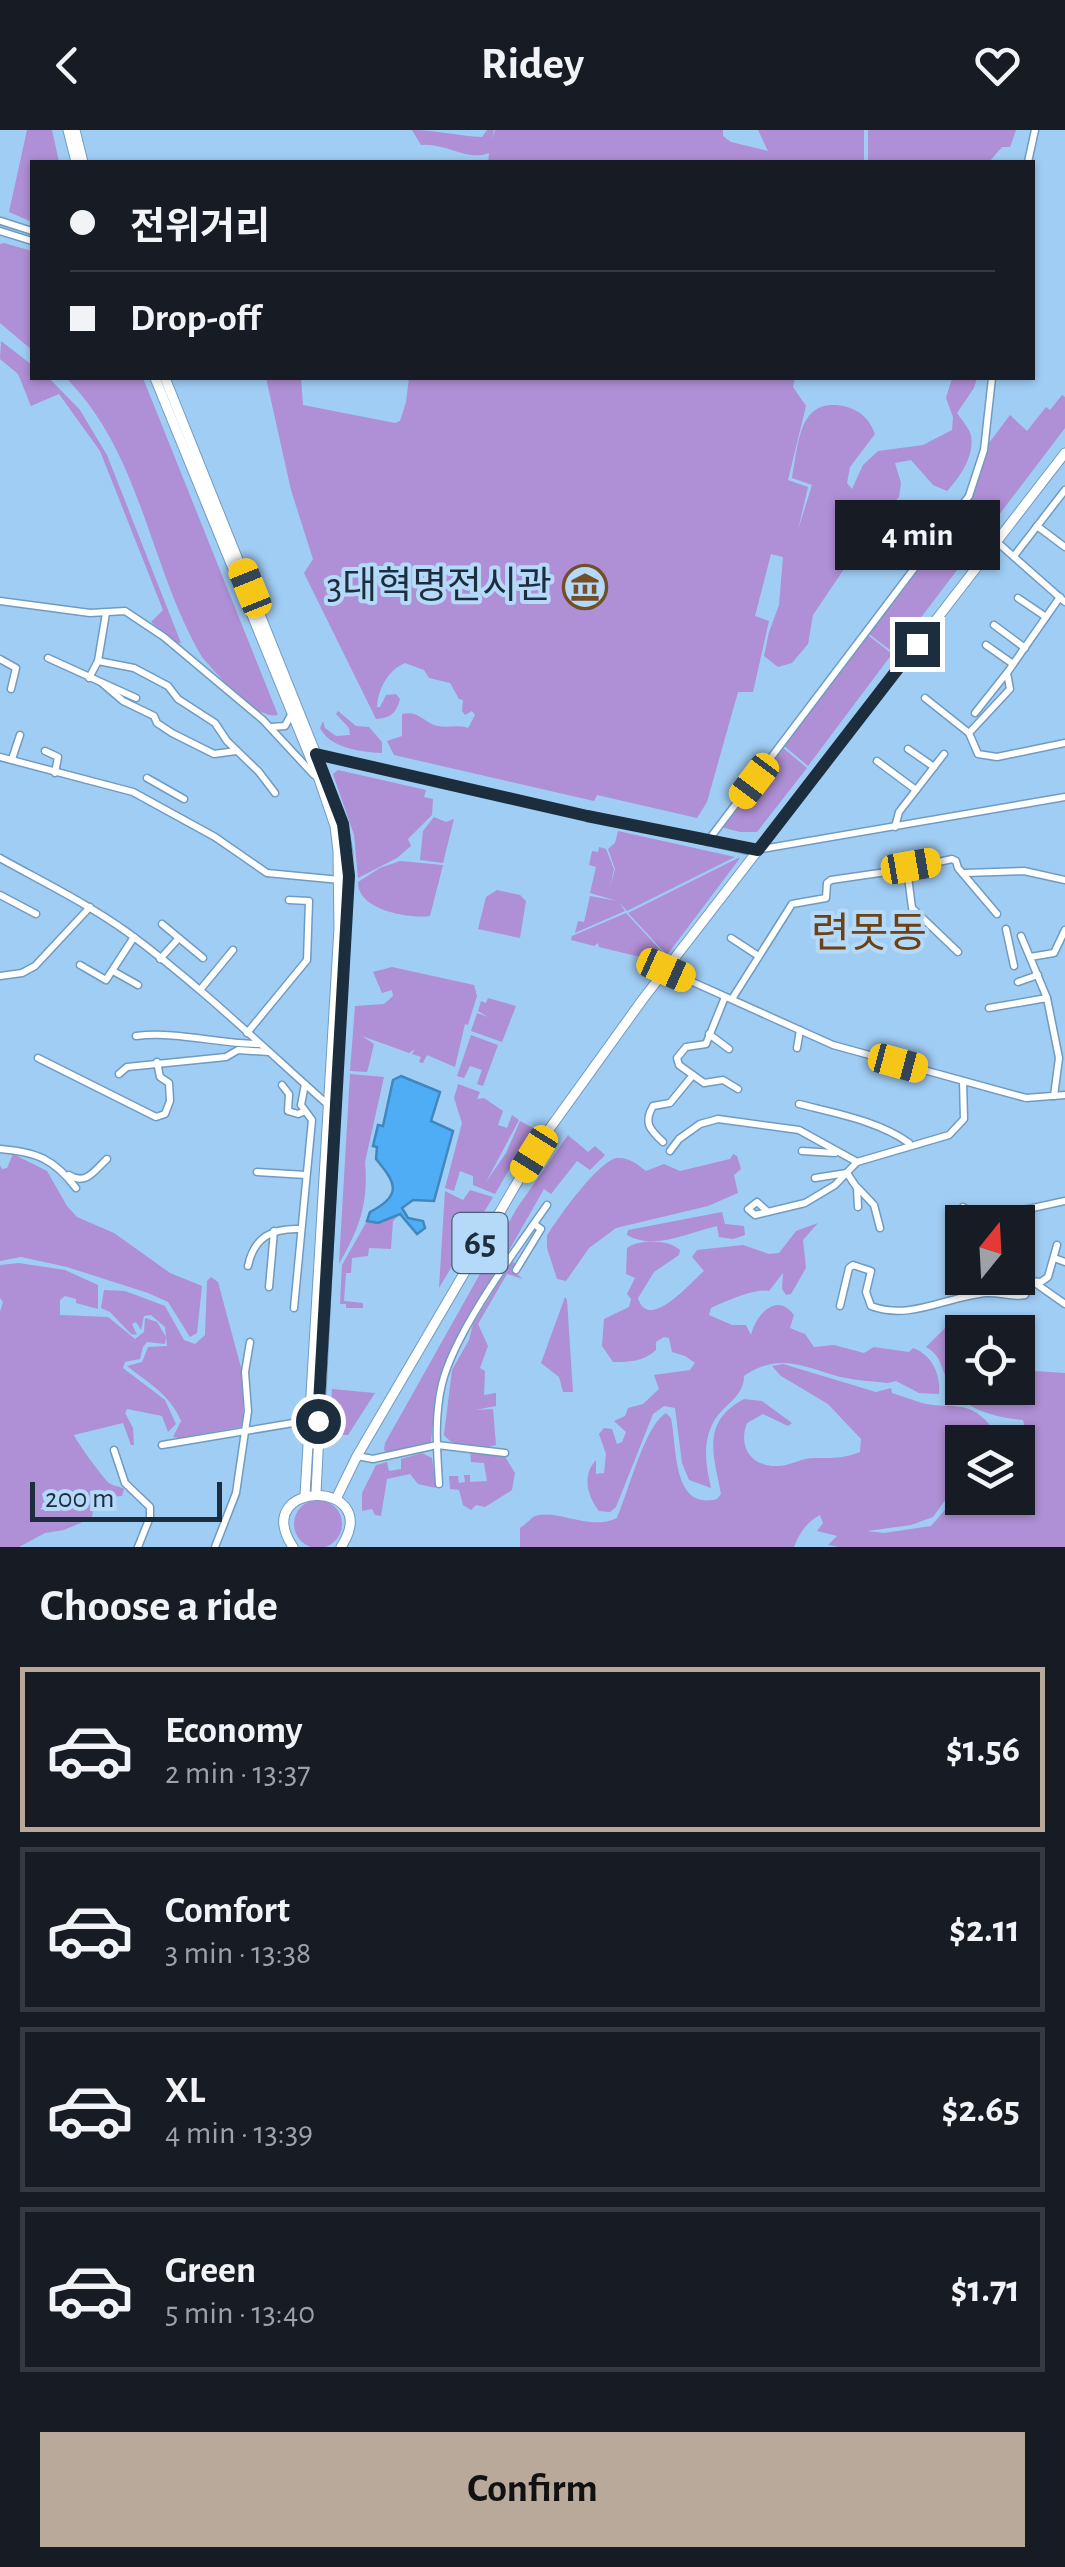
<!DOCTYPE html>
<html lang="en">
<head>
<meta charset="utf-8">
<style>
  :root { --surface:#171b24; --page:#242831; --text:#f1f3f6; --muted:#9ea1a6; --line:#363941; --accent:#b8a99a }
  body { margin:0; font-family:"Alegreya Sans","Noto Sans KR",sans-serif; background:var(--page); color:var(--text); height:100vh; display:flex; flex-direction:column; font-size:38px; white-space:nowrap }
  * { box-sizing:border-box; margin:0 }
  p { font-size:32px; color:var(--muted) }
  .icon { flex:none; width:55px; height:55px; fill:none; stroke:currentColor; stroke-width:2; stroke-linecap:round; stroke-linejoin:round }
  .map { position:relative; height:1417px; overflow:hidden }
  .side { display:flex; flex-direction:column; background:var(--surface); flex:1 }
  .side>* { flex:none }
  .guide { position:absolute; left:30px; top:30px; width:1005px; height:220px; border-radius:0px; box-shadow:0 2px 8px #0004; display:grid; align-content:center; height:220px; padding:0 40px; background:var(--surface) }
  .needle { width:65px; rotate:18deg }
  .controls { position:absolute; left:945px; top:1075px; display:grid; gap:20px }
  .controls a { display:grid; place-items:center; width:90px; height:90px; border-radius:0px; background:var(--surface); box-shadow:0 2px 8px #0004; font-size:50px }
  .scale { position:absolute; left:30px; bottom:25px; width:192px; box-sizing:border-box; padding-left:10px; border:5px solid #1c2e3d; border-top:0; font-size:28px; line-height:35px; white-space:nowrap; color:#1c2e3d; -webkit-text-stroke:8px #b5d9f9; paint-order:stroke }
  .end { position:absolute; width:45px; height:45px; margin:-22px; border:12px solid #1c2e3d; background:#fff; box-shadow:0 0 0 5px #fff }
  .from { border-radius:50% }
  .bubble { position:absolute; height:70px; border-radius:0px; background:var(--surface); box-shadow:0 2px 8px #0004; font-size:32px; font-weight:600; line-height:70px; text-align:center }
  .car { position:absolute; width:30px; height:60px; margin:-30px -15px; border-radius:12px; box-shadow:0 0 8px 2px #0007; background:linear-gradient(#f5c518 24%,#345 0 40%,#f5c518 0 76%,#345 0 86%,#f5c518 0) }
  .guide b { display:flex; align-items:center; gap:35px; height:95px; font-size:38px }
  .guide b+b { border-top:2px solid var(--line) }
  .guide i { width:25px; height:25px; background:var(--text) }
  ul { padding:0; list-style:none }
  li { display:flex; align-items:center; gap:30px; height:165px; margin:0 20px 15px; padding:0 20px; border:5px solid var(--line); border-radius:0px }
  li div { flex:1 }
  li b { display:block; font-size:38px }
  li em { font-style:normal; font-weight:600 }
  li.current { border-color:var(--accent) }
  li>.icon { width:90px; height:90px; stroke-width:1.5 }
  h2 { padding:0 40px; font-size:45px; line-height:120px }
  .primary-button { display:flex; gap:20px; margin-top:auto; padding:20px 40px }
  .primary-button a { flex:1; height:115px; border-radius:0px; background:var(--accent); color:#111; font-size:40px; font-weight:600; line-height:115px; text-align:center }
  header { display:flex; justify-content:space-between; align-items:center; height:130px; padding:0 40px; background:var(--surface); font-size:45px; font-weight:600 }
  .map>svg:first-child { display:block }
  .green { fill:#af8fd5 }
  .water { fill:#4fadf6; stroke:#4087be; stroke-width:2.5 }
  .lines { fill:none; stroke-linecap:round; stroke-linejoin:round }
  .minor-casing { stroke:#709bc1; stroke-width:9 }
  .major-casing { stroke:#709bc1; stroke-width:11 }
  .minor { stroke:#fff; stroke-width:6 }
  .major { stroke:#fff; stroke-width:9 }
  .route { stroke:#1c2e3d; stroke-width:12 }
  .labels { text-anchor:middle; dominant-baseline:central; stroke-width:8; stroke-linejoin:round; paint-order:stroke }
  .shield { fill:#b5d9f9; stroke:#4a6175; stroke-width:2.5 }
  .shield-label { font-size:35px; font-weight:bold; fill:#1c2e3d }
  .poi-label { font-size:38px; fill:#1c2e3d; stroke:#b5d9f9; text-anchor:end }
  .quarter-label { font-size:42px; fill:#6a4215; stroke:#b5d9f9 }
</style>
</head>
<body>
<header><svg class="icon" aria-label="back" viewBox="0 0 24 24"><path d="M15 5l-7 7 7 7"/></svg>Ridey<svg class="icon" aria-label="heart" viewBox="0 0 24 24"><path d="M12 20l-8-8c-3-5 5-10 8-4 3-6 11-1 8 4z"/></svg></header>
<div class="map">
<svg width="1065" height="1417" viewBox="0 0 1065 1417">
  <rect width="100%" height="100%" fill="#a0cdf4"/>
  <g class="green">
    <polygon points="27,0 52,0 59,32 32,32 32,92 9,82"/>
    <path d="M412,0C437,0 458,6 482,7L487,0H494L492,10L495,0H723V6L731,12L768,21L758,0H864V32H488L489,23C468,32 444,12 421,15Z"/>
    <polygon points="868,0 1016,0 1010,17 1002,17 989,32 868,32"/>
    <polygon points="4,113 32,121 32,220 0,193 0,114"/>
    <polygon points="1,211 32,235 32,248 49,248 80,280 107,325 181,513 176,513 151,492 163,480 100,321 59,264 31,276 18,244 0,229"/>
    <path d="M66,248H143L278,585C255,590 217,544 202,527C149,437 142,324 66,248Z"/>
    <path d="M266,248H301L303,275L395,293L400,291L406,272L409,248H795L793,257L806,276L788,350L808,357L798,400L812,355L792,348C799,313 798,265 847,277C861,281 870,290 875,304L850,337L847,353L852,359L863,335L878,321L923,315L952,300L953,287L946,268L952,248H977L974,258L957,283C961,289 970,299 971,306C975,325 959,349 947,361L933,355L911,330L895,333L901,353L899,367L877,390L813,485L808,514L792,533L778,537L764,526L769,502L779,475L783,427L771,424L755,486L769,491L753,562H738L707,672L697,688L597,665L594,671L394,625L387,611L402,606V584C417,581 421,589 434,595C445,599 456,594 468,598L475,585L472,581L465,585L462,581L463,570L459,569L450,553L429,548L424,540L405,533C388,540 378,559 377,577H380L386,565L396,564L400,569C396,584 390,588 376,589L304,443L313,429L291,360Z"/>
    <polygon points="1062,265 1065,267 1065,298 894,523 869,504 971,369 989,313 1010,285 1027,301 1046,277 1050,280"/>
    <polygon points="868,505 892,524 808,636 783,615"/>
    <path d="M338,581L356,596L369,597L382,612V623C361,622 330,618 320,598L323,591L325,598L336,606L350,605L349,598L336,584Z"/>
    <polygon points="782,617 807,638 757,702 740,702 721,697"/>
    <polygon points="338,640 426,660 424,667 433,669 432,685 408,709 411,716 397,728 358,748 354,705 333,644"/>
    <polygon points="434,687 446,692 454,689 443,733 420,730 423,701"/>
    <polygon points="618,701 735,727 627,781 619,772 625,781 575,803 578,791 584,792 590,766 617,771 590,763 596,737 589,735 592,721 598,722 599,717 606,719 614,739 610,757 615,739 608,719 615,713"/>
    <polygon points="740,728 667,825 628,783 738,728"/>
    <path d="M400,731L443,735L430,786C409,789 357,780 358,752L380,738Z"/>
    <polygon points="497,760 520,765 526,771 520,808 478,799 486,767"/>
    <polygon points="626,783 666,826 661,832 599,817 598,813 594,816 571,810 572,806"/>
    <polygon points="392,837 474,855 477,866 468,895 465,894 455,937 427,925 423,933 419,932 421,927 412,924 415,919 409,923 362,906 374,914 368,939 367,942 350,941 355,876 384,874 393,866 392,860 382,863 373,842"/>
    <polygon points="488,868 516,876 502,912 471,901 477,883 488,887 478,881 481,871 486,873"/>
    <polygon points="471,905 498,915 483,956 477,954 482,940 470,936 464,948 457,946"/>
    <path d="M350,944L384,947L365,1032C369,1073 359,1099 339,1134Z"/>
    <polygon points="458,954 480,962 477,969 484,968 503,981 498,995 507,998 512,985 519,990 486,1052 506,1023 520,991 533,998 495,1064 473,1055 473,1046 460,1041 454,1061 445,1058 462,993 454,968"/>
    <polygon points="568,1005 588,1022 595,1016 605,1025 590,1040 577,1031 551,1064 544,1059 444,1235 436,1261 431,1312 388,1323 384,1320 385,1313 517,1078"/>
    <polygon points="13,1024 47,1041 67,1076 77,1087 114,1103 170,1143 202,1156 197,1203 190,1207 168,1172 148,1163 67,1137 21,1127 0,1131 0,1035 2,1039 7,1038"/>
    <path d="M733,1024L737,1026L741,1039L734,1045L738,1063L708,1076L616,1098L589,1118L566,1151L557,1149L547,1118V1106C557,1089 599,1030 617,1028C629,1027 637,1034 646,1041L664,1034L680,1041L730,1029Z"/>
    <polygon points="470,1060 493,1067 439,1158 445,1061 463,1070"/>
    <path d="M722,1082L725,1094L744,1096L745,1105L733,1109L719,1107L717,1096C689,1102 655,1121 627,1105L628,1100Z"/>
    <polygon points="400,1084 393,1091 391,1119 369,1118 368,1126 352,1128 351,1143 346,1143 344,1171 363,1173 363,1178 346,1178 346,1174 340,1174 342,1135 367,1091 385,1091"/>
    <path d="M818,1093L803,1110L806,1138L791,1164L786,1165L782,1159L783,1143L769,1161C755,1158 724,1172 711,1178L709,1185L732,1195H746L751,1205C756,1185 776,1161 794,1185L790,1198L805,1204L814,1217L834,1215L864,1223L874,1217L909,1222L913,1218C932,1225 941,1244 939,1264L919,1263L896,1251L888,1253C870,1251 850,1250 833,1245C799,1234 776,1224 744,1246C744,1268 722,1275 713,1293C702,1314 706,1336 711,1358L689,1350L682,1333L675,1278L664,1276L653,1284L616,1377L610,1382L599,1381C587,1366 582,1345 596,1330V1344L604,1343L606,1324L599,1304L604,1298L612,1299L617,1314L622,1312L626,1302L614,1291L625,1286L628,1278L643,1274L659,1259L654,1245L690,1240L695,1233L685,1226L672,1222L669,1208L664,1207L656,1212V1220C643,1232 629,1232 613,1232L602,1216L604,1189L629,1177L631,1169L627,1164L635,1148L626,1144L627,1118C639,1109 668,1109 680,1120L679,1125L654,1142L638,1168C648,1203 691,1152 704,1141L692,1127L697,1120L743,1115L769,1124L779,1123L796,1101Z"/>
    <path d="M512,1131L517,1135L513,1141L523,1149L507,1144L478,1194L488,1216L480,1238L485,1241L484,1265L496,1263V1276L475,1280L493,1279L496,1315C481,1320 453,1318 444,1305L452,1240L469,1210L473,1194Z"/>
    <path d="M19,1133L65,1140L98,1155V1179L76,1173V1169L65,1166L60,1170V1185L108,1187L135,1209L144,1202L145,1188L157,1192L166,1207L165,1214L147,1212L143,1217L140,1229L125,1232L123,1238L165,1270L176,1294L168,1302L162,1286L127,1279L125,1283L133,1298L134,1315H131L123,1293L74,1305C76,1311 103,1348 109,1353C113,1356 119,1356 124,1359L122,1366L107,1367L93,1379L92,1388L64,1400L45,1403L19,1417H0V1182L3,1172L0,1168V1135Z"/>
    <path d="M211,1147L218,1152L243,1245V1292L241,1297L179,1308L173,1307L181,1291C170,1264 148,1253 127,1236L142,1232L148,1217L167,1216L165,1197L151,1185L144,1186L141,1200L136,1192L132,1194L137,1205L131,1204L110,1182L101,1178L104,1160L125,1161L165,1176L184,1210L195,1214L205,1205L207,1151Z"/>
    <polygon points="565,1167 567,1170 573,1262 563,1262 559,1247 541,1233"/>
    <path d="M945,1198L953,1201L958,1227L962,1231V1258H1018V1240L1065,1243V1417H839L828,1415L837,1406L817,1401L823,1393L820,1385C807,1392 799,1403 794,1417H520V1398C522,1397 532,1388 533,1387C557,1377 587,1402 617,1388C628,1363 645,1295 666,1283L671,1288C677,1316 672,1381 717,1369L721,1364C714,1326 700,1292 744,1269L762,1271L792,1293L788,1296L763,1284L747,1293C738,1316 750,1336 776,1336C788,1337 801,1328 814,1328C832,1328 843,1329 860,1322L861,1309L828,1274L781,1246L772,1236L783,1234L876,1262L891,1258L892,1263C902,1266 912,1270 922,1273C948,1280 967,1268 989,1294L988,1312H962V1347L933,1387L911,1395L867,1401L884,1403L931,1396L962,1360V1368H1018V1315L1025,1314L1021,1302L1025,1298L1023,1290C993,1287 960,1279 947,1250C940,1234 941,1226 926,1217Z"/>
    <polygon points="332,1259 375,1263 348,1305 336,1305 330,1299"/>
    <polygon points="470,1319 504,1325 515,1343 512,1360 485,1377 476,1375 471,1380 463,1375 459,1360 450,1359 449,1346 458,1346 459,1353 465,1352 464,1345 470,1345 470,1352 487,1351 484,1333 471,1332"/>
    <polygon points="422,1323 432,1328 436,1358 418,1354 410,1344 387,1349 381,1386 375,1385 372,1379 362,1381 362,1363 376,1335 387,1332 389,1341 401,1339 401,1329"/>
    <circle cx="318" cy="1394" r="24"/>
  </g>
  <path class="water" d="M401,946L440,962L431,991L453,1001L434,1071L413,1070L402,1078L408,1088L423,1091L425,1098L417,1104L400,1084L378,1093L367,1091L370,1082C403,1065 396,1053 376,1029L377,1017L373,1016L378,995L383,996L393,950Z"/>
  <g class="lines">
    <defs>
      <g id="minor">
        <polyline points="1028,32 1035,0"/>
        <polyline points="1,91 32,101"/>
        <polyline points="0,101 32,111"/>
        <polyline points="1037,396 1065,417"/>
        <polyline points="996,411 1065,472"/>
        <polyline points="1014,426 1065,360"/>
        <polyline points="1060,467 1007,543 1010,559 969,603 978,624 997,627 1065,613"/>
        <polyline points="1018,468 1046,487"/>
        <polyline points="0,471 90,483 125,481 164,507 263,590 314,645"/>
        <polyline points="994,495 1025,518"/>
        <polyline points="986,515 1013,534"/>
        <polyline points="48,528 136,568"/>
        <polyline points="0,529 16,538 11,559"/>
        <polyline points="98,531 134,538 168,556 178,569 215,593 227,611 259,642 275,663"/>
        <polyline points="89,548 98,531 106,483"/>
        <polyline points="102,553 123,571 154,586 157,593 172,603 214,624 236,621"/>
        <polyline points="925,568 969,603"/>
        <polyline points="975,583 1006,544"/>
        <polyline points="271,597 285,596 291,585"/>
        <polyline points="908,619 934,637"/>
        <polyline points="45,621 58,627 55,643"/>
        <polyline points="316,624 750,721 1065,667"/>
        <polyline points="0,627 133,662 215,707 267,743 340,750"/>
        <polyline points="12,629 20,605"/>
        <polyline points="877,631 916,660"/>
        <polyline points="147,648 184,669"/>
        <polyline points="895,697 899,682 944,624"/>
        <polyline points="707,712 969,366 984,320 992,248"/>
        <path d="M0,728C43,752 88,774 127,802C198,854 262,916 327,974"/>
        <polyline points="965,743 1024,741 1065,750"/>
        <polyline points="0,765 36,784"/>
        <polyline points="162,794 203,828"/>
        <polyline points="1006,799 1014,836"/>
        <polyline points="1021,806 1047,868 1059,928 1054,966"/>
        <polyline points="731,808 757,825"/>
        <polyline points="958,822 912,778 907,739 952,729 956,731 958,738 997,784"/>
        <polyline points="1030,827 1054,823 1065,800"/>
        <polyline points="160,829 178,809"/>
        <polyline points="80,835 106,850 134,807"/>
        <polyline points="666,840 833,915 1026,968 1065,965"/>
        <polyline points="113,841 138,855"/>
        <polyline points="0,846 22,843 35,836 90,777"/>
        <polyline points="1018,852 1038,845"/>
        <polyline points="200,860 233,820"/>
        <polyline points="725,867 706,914 686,917 677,928 679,935 704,953 723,950 738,959"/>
        <polyline points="732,869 792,774 826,768 827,753 831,750 907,739"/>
        <polyline points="989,878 1047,868"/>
        <polyline points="247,903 307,830 309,771 289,770"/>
        <polyline points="709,904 729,919"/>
        <path d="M136,906C178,901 218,914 260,914"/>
        <polyline points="797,918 800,900"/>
        <polyline points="38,928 156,987 165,984 170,971 169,953 160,947 157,932"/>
        <polyline points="119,944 127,937 226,927 238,920 269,922"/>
        <polyline points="282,955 289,964 288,981 298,984 305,981"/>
        <path d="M799,974C834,983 879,991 909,1013"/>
        <path d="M663,1012C650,1000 643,993 653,976L670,973L693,945"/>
        <path d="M0,1019C37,1022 54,1029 76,1058"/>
        <polyline points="670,1021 679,1009 700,994 718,989 799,1000 857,1032"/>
        <polyline points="802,1021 835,1023"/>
        <polyline points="257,1042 306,1045"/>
        <path d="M69,1045C86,1056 95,1040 107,1029"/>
        <polyline points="815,1048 847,1043 857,1058 858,1077"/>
        <polyline points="858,1058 874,1075 880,1098"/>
        <polyline points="963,1077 984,1092"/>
        <polyline points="767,1081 757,1072 748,1079 755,1085 805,1073 835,1055 857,1032 949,1005 964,989 963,951"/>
        <polyline points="989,1092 996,1086 1065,1071"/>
        <polyline points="1054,1128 1065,1132"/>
        <path d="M248,1136C254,1107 272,1098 300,1099"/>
        <polyline points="516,1140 541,1099 534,1094"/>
        <polyline points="1018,1141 1065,1174"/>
        <polyline points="269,1157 274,1101"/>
        <path d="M840,1176L849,1138L853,1135L871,1141L866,1162L871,1176C911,1191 947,1166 987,1163C1000,1162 1012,1168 1025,1165L1030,1151L1041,1152L1048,1147L1057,1115"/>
        <polyline points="294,1178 312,990 301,975 305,954"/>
        <polyline points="162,1315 311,1290"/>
        <polyline points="114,1320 125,1353 150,1377 150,1387 138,1417"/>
        <polyline points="357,1326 373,1329 437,1315 505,1323"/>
        <path d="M439,1354C437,1321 434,1287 442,1254C455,1201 515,1121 547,1075"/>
        <polyline points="215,1417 236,1363 248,1281 245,1242 250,1212"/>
      </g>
      <g id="major">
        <polyline points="68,0 76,32"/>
        <polyline points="75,0 83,32"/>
        <polyline points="155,248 319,649 335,696 338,721 339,798 305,1365"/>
        <polyline points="165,248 322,639 343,694 348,723 316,1363"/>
        <polyline points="336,1369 357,1326 545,1005 643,869 1065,323"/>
        <path d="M293,1417C248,1349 386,1348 341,1417"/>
      </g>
    </defs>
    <use href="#minor" class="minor-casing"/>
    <use href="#major" class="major-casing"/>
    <use href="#minor" class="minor"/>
    <use href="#major" class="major"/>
  </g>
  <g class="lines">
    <polyline class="route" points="318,1291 349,746 343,694 316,624 587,686 758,720 917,514"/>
  </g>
  <defs>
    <symbol id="museum-ring" viewBox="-11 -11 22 22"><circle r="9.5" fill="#b5d9f9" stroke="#734f29" stroke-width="1.5"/><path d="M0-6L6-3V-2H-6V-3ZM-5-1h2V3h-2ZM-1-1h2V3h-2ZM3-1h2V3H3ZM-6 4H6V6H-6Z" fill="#734f29"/></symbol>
  </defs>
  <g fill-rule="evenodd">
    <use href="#museum-ring" x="560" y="432" width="50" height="50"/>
  </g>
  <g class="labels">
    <rect class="shield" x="452.5" y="1083" width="55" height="60" rx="8"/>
    <g class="shield-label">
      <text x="480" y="1113">65</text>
    </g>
    <g class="poi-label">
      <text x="552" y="457">3대혁명전시관</text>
    </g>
    <g class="quarter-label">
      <text x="869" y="804">련못동</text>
    </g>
  </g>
</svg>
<div class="controls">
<a><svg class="needle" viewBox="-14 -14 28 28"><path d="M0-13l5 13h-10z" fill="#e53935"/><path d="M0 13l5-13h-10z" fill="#9ea1a6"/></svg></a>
<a><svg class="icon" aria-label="locate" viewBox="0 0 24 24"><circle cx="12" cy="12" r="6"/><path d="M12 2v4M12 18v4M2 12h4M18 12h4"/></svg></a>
<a><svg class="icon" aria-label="layers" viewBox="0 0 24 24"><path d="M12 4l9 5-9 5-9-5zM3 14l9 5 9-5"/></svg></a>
</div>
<div class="scale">200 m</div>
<i class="end from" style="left:318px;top:1291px"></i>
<i class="end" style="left:917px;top:514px"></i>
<div class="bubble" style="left:835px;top:370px;width:165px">4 min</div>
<i class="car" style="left:250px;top:458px;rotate:338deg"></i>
<i class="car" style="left:754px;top:651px;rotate:217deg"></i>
<i class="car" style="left:911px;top:736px;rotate:80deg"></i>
<i class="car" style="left:666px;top:840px;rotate:114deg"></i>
<i class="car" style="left:898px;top:933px;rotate:105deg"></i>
<i class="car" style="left:534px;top:1024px;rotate:212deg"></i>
<div class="guide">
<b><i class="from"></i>전위거리</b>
<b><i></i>Drop-off</b>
</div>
</div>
<section class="side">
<h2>Choose a ride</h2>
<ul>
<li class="current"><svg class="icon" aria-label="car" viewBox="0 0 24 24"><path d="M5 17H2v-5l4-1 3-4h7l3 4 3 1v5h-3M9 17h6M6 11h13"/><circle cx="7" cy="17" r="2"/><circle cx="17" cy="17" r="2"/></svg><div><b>Economy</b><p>2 min · 13:37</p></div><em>$1.56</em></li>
<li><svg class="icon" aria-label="car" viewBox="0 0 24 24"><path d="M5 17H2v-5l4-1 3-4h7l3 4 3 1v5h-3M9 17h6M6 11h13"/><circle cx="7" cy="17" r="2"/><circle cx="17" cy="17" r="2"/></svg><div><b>Comfort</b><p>3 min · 13:38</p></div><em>$2.11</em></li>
<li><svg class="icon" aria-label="car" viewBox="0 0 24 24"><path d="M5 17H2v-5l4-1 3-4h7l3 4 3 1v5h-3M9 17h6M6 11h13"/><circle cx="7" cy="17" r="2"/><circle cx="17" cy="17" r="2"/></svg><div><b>XL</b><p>4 min · 13:39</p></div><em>$2.65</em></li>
<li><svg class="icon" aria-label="car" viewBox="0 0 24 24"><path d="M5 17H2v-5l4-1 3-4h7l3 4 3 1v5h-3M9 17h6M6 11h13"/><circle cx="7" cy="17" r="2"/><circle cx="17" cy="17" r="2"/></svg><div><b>Green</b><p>5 min · 13:40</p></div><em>$1.71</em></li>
</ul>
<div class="primary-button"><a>Confirm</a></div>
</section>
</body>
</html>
